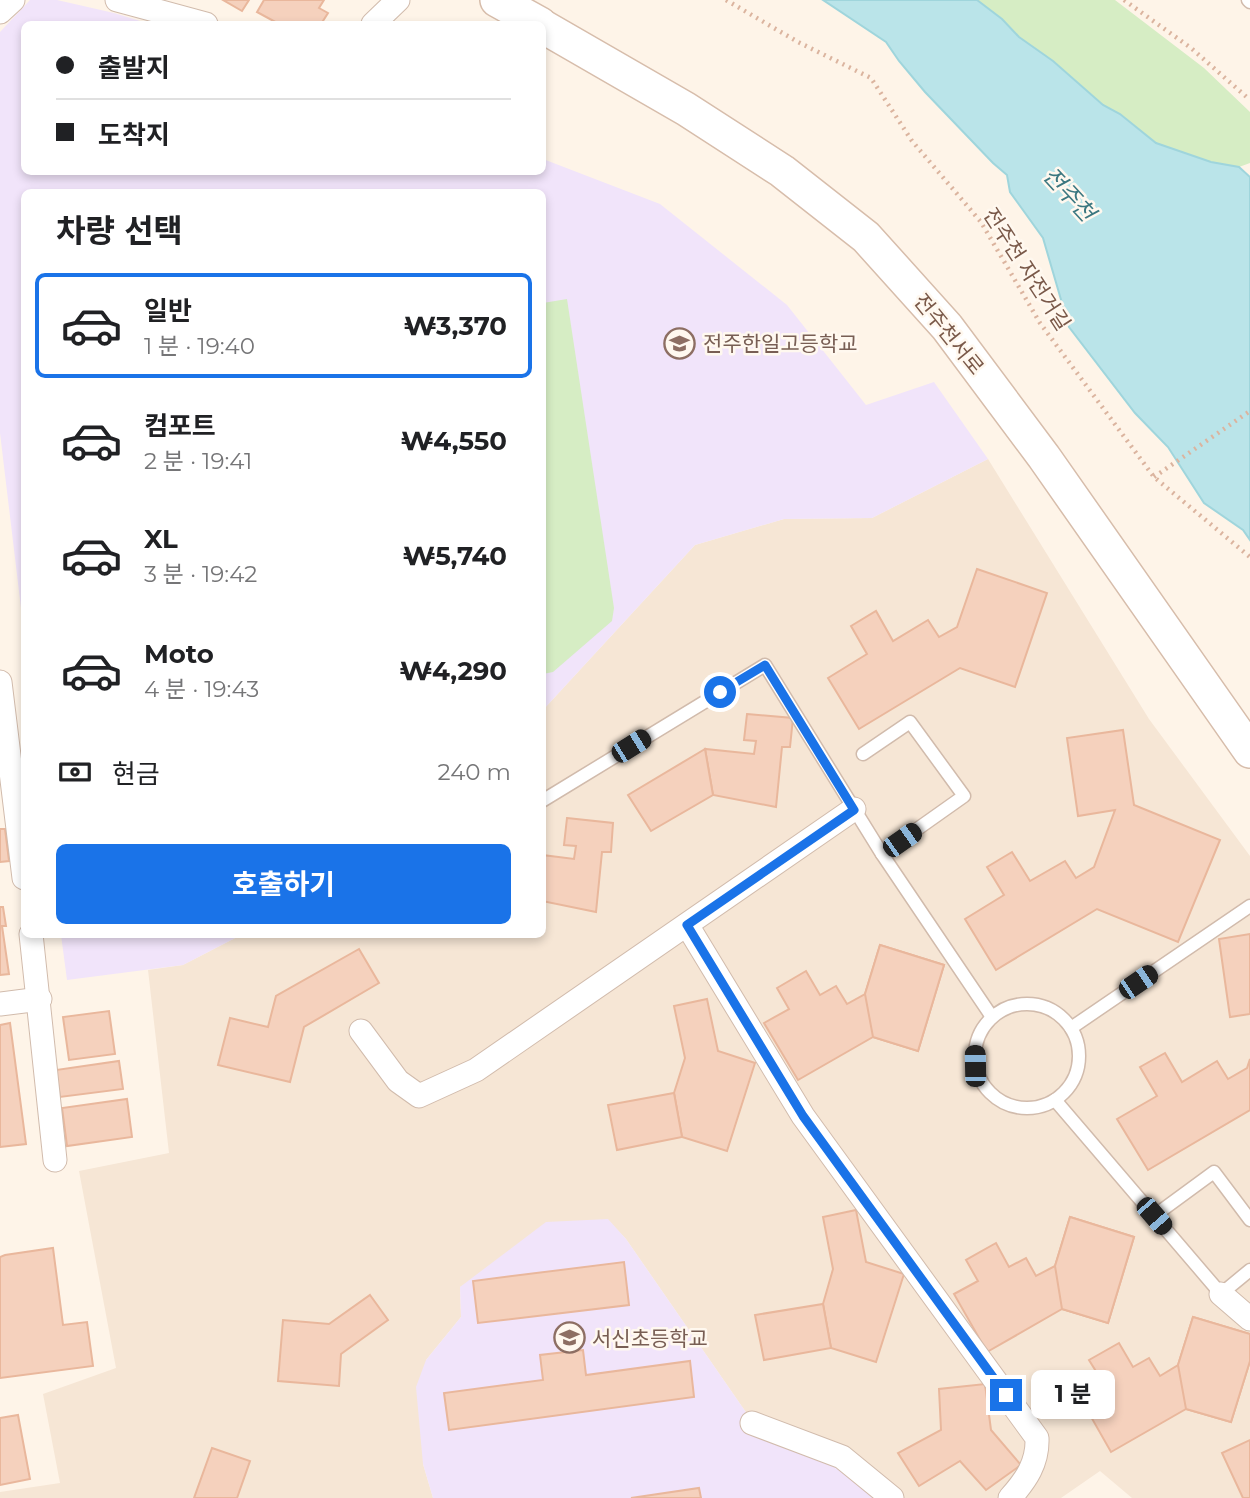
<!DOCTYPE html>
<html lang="ko">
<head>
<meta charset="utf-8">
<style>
  :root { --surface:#fff; --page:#f2f2f2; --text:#202124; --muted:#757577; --line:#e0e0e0; --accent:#1a73e8 }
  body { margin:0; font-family:Montserrat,"Noto Sans KR",sans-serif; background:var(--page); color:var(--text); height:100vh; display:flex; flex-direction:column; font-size:26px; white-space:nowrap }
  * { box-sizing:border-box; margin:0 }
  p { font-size:23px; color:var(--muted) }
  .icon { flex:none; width:38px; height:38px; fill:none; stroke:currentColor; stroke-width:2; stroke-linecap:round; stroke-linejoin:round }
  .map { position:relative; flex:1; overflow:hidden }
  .drawer { position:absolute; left:21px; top:189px; width:525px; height:749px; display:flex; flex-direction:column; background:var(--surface); border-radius:10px; box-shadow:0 4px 10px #0003 }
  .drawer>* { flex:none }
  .top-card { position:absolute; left:21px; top:21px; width:525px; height:154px; border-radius:10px; box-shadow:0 4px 10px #0003; display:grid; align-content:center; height:154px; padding:0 35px; background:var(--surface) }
  .end { position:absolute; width:32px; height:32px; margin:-16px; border:9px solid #1a73e8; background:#fff; box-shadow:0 0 0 4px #fff }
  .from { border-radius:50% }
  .bubble { position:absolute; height:49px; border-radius:10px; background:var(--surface); box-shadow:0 4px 10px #0003; font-size:23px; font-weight:700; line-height:49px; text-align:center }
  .car { position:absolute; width:21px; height:42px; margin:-21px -10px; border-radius:9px; box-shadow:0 0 5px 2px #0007; background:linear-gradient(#222 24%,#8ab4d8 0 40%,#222 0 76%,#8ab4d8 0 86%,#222 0) }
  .top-card b { display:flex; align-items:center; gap:24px; height:66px; font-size:26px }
  .top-card b+b { border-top:2px solid var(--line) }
  .top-card i { width:18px; height:18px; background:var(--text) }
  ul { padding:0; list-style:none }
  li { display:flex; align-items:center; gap:21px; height:105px; margin:0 14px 10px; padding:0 21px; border:4px solid transparent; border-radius:10px }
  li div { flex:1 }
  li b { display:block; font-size:26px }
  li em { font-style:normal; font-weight:700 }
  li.active { border-color:var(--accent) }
  li>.icon { width:63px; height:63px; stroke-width:1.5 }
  h2 { padding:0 35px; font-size:32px; line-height:84px }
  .pay { display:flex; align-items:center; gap:18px; height:77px; padding:0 35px; font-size:26px }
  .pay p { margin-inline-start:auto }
  .button { display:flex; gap:14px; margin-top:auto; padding:14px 35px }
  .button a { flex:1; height:80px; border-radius:10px; background:var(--accent); color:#fff; font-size:28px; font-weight:700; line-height:80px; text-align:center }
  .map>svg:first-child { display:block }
  .residential { fill:#f6e6d5 }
  .education { fill:#f1e4fa }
  .green { fill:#d6edc4 }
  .water { fill:#bae4e9; stroke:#9fd5dc; stroke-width:2 }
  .building { fill:#f5d1bd; stroke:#e9b79c; stroke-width:2 }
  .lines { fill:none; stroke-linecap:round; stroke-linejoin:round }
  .lane-casing { stroke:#d1bbac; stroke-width:15 }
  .street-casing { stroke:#d1bbac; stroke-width:25 }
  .secondary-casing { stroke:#d7bdab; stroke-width:36 }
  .path { stroke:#dbb49f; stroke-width:4.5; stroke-dasharray:2 5; stroke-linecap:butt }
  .lane { stroke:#fff; stroke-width:12 }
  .street { stroke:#fff; stroke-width:23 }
  .secondary { stroke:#fff; stroke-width:33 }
  .route { stroke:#1a73e8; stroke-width:9 }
  .labels { text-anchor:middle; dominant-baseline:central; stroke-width:5; stroke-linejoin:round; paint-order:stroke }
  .street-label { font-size:21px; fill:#7a5949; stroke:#fff8ef }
  .education-label { font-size:21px; fill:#785e54; stroke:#fff8ef; text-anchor:start }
  .water-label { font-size:23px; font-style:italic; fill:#3b7780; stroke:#fff8ef }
</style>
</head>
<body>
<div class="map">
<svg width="1250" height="1498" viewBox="0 0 1250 1498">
  <rect width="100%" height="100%" fill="#fef4e8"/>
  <polygon class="residential" points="988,459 1149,719 1250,856 1250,1498 1132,1498 1100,1471 1061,1498 876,1498 752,1421 626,1239 607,1219 460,1287 461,1317 426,1360 423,1464 433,1498 0,1498 0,1492 60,1483 43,1394 116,1368 79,1171 169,1153 148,970 183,965 241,935 542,934 543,710 695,545 784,519 872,518"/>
  <g class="education">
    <polygon points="30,0 57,0 114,13 150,24 24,24 24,172 542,172 543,159 660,204 787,305 866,405 934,382 988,459 872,518 784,519 695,545 543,710 542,192 24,192 24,633 0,433 0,32"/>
    <polygon points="61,935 61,934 241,935 183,965 67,980"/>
    <polygon points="608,1219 626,1239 752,1421 830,1440 876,1498 433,1498 423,1464 416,1387 426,1360 461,1317 460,1287 546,1222"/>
  </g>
  <g class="green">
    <polygon points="977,0 1115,0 1204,68 1250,112 1250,163 1239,167 1212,162 1156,143 1120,114 1103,105 1053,61 1019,37 1002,19"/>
    <polygon points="567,299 614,608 612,621 553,672 543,674 543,303"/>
  </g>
  <polygon class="water" points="823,0 977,0 1002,19 1019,37 1053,61 1103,105 1120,114 1156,143 1211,162 1239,167 1250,177 1250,540 1243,530 1204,503 1168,447 1135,413 1069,327 1043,238 1010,192 1007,175 993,163 925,92 899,61 886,42"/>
  <g class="building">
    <polygon points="223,0 249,0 242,11"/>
    <polygon points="264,0 324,0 319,8 328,13 321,24 279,24 257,12"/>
    <polygon points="977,569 1047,593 1015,687 960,668 859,729 828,678 867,654 851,626 876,611 893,641 928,620 939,637 957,627"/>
    <polygon points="747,714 793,718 790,747 782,747 776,807 713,795 705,749 754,754 756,741 744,740"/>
    <polygon points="1123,730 1134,805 1220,840 1178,942 1097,909 996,970 965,919 1004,895 987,867 1012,852 1030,881 1065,861 1076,878 1094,867 1115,810 1078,816 1067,738"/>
    <polygon points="705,749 713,795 651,831 628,795"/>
    <polygon points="567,818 613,823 611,852 602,852 596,912 542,901 542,855 574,859 576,846 564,845"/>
    <polygon points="0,829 5,829 9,861 0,862"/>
    <polygon points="0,907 3,907 6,926 2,926 9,974 0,975"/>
    <polygon points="1250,934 1250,1014 1230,1017 1219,939"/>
    <polygon points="880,945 944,965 918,1051 873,1037 798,1080 764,1023 789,1009 777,988 806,971 820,995 836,986 847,1004 865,994"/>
    <polygon points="880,945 944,965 918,1051 873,1037 865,994"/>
    <polygon points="359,949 379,983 304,1027 290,1082 218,1065 230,1018 268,1027 276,996"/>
    <polygon points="707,999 718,1051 755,1063 727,1151 682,1137 674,1093 685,1058 674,1006"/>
    <polygon points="109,1011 115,1054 69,1060 63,1017"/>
    <polygon points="10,1023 26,1144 0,1147 0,1025"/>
    <polygon points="1165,1053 1182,1082 1217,1061 1228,1079 1247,1068 1250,1059 1250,1110 1148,1170 1117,1119 1157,1096 1140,1067"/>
    <polygon points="119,1061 123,1089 60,1097 56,1070"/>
    <polygon points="674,1093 682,1137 617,1150 608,1105"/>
    <polygon points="127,1099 132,1137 67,1146 62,1108"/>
    <polygon points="856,1210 866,1262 904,1274 876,1362 831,1348 823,1304 833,1269 823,1217"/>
    <polygon points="1070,1217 1134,1237 1108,1323 1062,1309 987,1352 954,1294 978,1281 966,1260 996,1243 1009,1267 1026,1258 1036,1276 1055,1266"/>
    <polygon points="1070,1217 1134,1237 1108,1323 1062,1309 1055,1266"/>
    <polygon points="53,1248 63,1325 87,1322 93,1366 0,1378 0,1257 5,1255"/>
    <polygon points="624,1262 629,1305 478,1323 473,1281"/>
    <polygon points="370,1295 388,1320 341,1354 339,1386 278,1381 283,1320 329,1324"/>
    <polygon points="823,1304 831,1348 764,1360 755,1315"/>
    <polygon points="1193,1317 1250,1334 1250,1361 1231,1422 1186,1409 1111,1452 1078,1394 1102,1381 1089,1360 1119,1343 1133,1367 1149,1358 1160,1376 1178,1365"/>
    <polygon points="1193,1317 1250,1334 1250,1361 1231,1422 1186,1409 1178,1365"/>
    <polygon points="583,1350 586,1375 690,1361 694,1397 449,1430 444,1393 543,1380 540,1355"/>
    <polygon points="985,1384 991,1430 1021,1465 986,1490 960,1461 919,1486 898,1453 941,1430 939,1389"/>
    <polygon points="18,1415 30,1479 0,1485 0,1418"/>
    <polygon points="1250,1440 1250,1498 1243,1498 1222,1453"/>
    <polygon points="212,1448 250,1461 237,1498 194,1498"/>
    <polygon points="699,1488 701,1498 631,1498"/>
  </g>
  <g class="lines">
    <defs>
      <g id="lane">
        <polyline points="1248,0 1250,2"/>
        <polyline points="863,754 910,722 964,796 882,854"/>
        <polyline points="542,801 765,665 882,854 992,1017"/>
        <circle cx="1027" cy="1056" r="52"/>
        <polyline points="1071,1028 1250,906"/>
        <polyline points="1055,1100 1221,1294 1250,1270"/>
        <polyline points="1154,1216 1214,1172 1250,1220"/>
      </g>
      <g id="street">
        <polyline points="117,0 206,24"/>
        <polyline points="0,12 13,0"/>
        <polyline points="373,24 398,0"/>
        <polyline points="0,682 24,878"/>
        <path d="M687,925L803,1116L1037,1438C1038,1463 1026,1480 1010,1498"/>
        <polyline points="31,934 55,1160"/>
        <polyline points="0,1004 40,999"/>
        <polyline points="361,1031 398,1081 419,1096 476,1070 854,809"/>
        <polyline points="1221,1294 1250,1319"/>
        <polyline points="752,1423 842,1457 892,1498"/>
      </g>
      <g id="secondary">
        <polyline points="497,0 540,24"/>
        <polyline points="542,26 686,109 782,171 866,237 947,327 1044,457 1250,751"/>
      </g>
    </defs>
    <use href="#lane" class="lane-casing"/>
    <use href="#street" class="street-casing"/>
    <use href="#secondary" class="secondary-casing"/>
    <g class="path">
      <polyline points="726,0 798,42 871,78 912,141 981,222 1040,323 1154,477 1250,557"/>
      <polyline points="1124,0 1191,48 1250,100"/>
      <polyline points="1154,477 1250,411"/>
    </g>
    <use href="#lane" class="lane"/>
    <use href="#street" class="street"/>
    <use href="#secondary" class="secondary"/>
  </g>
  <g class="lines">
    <polyline class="route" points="720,692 765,665 854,810 687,925 803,1116 1006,1395"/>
  </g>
  <defs>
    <symbol id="school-ring" viewBox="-11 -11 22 22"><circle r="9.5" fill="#fff8ef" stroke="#8d6e63" stroke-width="1.5"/><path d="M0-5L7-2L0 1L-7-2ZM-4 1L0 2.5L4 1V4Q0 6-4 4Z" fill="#8d6e63"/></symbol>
  </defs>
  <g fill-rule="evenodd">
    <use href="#school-ring" x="662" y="326" width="35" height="35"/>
    <use href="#school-ring" x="552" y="1320" width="35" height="35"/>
  </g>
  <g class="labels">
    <g class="street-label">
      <text transform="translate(1027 269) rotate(57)">전주천 자전거길</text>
      <text transform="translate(949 334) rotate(51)">전주천서로</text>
    </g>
    <g class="education-label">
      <text x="703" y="343">전주한일고등학교</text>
      <text x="592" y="1338">서신초등학교</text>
    </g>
    <g class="water-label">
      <text transform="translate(1069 194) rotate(47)">전주천</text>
    </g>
  </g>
</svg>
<i class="end from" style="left:720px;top:692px"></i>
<i class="end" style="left:1006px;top:1395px"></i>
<div class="bubble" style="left:1031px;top:1370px;width:84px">1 분</div>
<i class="car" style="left:631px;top:746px;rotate:58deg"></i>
<i class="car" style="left:902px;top:840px;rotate:55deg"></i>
<i class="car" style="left:1138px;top:982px;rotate:56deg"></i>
<i class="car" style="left:975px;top:1066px;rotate:359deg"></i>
<i class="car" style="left:1154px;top:1216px;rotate:139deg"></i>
<div class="top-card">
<b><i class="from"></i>출발지</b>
<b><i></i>도착지</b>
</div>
<section class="drawer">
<h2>차량 선택</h2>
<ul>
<li class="active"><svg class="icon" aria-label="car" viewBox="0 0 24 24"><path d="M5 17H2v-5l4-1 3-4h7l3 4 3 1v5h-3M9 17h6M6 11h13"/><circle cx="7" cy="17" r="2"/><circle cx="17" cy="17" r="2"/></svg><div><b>일반</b><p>1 분 · 19:40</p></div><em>₩3,370</em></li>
<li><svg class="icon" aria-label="car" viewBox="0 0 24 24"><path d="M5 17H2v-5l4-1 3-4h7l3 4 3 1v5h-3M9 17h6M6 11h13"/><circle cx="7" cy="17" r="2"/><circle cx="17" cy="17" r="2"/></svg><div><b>컴포트</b><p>2 분 · 19:41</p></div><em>₩4,550</em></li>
<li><svg class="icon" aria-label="car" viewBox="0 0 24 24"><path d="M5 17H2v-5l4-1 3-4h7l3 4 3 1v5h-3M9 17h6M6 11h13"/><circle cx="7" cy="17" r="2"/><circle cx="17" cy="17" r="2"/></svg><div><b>XL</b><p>3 분 · 19:42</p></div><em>₩5,740</em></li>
<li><svg class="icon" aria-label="car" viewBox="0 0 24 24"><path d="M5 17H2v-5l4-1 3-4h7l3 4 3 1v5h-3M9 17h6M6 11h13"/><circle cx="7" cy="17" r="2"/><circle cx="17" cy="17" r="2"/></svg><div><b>Moto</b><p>4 분 · 19:43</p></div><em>₩4,290</em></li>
</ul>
<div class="pay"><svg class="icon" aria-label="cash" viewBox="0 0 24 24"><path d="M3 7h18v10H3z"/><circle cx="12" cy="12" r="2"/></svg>현금<p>240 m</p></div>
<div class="button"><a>호출하기</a></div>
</section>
</div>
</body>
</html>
